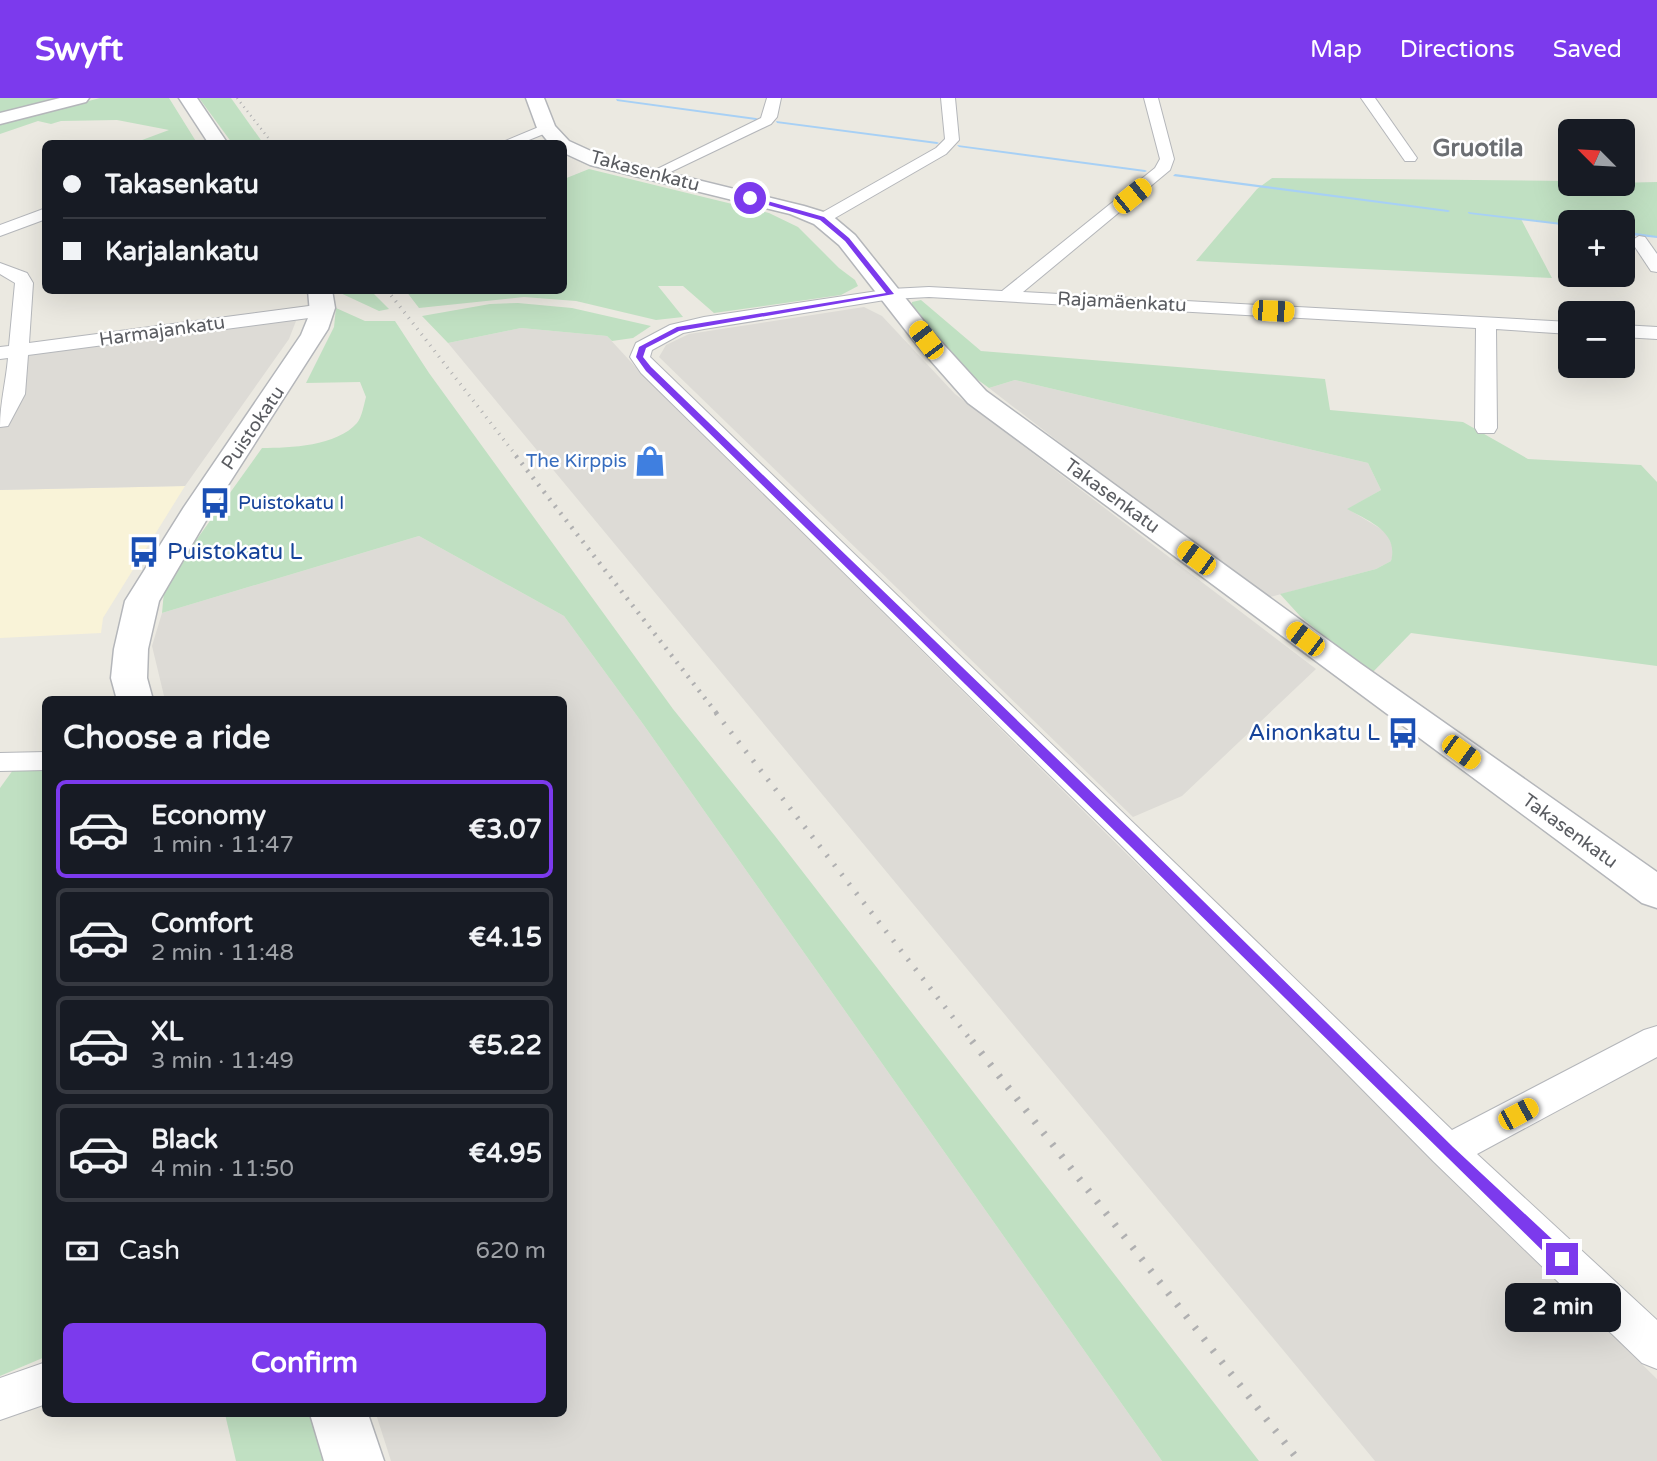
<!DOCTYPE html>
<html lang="en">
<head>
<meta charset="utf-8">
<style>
  :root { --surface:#171b24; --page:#242831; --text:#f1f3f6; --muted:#9ea1a6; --line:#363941; --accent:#7c3aed }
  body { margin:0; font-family:"Varela Round",sans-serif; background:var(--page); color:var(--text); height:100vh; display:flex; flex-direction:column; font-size:26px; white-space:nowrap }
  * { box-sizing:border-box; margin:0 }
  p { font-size:23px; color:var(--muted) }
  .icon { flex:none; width:38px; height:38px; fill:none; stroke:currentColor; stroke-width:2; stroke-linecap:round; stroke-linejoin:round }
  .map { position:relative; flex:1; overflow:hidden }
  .details { position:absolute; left:42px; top:598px; width:525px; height:721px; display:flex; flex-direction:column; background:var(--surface); border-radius:10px; box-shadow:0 7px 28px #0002 }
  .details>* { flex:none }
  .hud { position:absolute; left:42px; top:42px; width:525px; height:154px; border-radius:10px; box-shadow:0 7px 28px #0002; display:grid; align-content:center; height:154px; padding:0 21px; background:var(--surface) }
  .needle { width:46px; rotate:294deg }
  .buttons { position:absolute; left:1558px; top:21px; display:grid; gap:14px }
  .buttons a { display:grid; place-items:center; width:77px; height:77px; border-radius:10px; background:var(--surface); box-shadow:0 7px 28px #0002; font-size:35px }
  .end { position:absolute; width:32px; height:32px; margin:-16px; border:9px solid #7c3aed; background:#fff; box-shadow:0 0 0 4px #fff }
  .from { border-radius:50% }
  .bubble { position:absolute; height:49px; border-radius:10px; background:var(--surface); box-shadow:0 7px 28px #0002; font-size:23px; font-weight:800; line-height:49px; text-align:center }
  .car { position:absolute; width:21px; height:42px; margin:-21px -10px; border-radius:9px; box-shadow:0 0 5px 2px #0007; background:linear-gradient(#f5c518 24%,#345 0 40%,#f5c518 0 76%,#345 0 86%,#f5c518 0) }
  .hud b { display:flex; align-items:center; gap:24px; height:66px; font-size:26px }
  .hud b+b { border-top:2px solid var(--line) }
  .hud i { width:18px; height:18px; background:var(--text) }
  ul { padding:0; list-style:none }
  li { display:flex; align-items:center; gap:21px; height:98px; margin:0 14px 10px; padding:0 7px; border:4px solid var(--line); border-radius:10px }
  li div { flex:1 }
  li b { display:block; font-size:26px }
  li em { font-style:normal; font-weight:800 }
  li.active { border-color:var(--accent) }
  li>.icon { width:63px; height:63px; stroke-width:1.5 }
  h2 { padding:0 21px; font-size:32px; line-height:84px }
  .pay { display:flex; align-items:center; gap:18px; height:77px; padding:0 21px; font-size:26px }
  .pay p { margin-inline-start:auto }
  .button { display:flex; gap:14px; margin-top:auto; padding:14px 21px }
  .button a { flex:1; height:80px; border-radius:10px; background:var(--accent); color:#fff; font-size:28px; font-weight:800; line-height:80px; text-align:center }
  header { display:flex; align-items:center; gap:42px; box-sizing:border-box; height:98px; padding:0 35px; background:var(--accent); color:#fff }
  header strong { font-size:33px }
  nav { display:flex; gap:38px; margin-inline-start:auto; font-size:24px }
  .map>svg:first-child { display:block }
  .commercial { fill:#f9f3d8 }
  .industrial { fill:#dddbd6 }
  .green { fill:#c0e0c2 }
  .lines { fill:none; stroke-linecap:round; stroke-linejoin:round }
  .stream { fill:#a7d0f5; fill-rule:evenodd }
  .minor-casing { stroke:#b4b6ba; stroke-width:2 }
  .tertiary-casing { stroke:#b4b6ba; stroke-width:3 }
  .minor { fill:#fff; fill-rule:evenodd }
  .tertiary { fill:#fff; fill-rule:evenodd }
  .rail-far4 { stroke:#b0b0b1; stroke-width:2.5; stroke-dasharray:1 4.5; stroke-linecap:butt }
  .rail-far3 { stroke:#b0b0b1; stroke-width:3.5; stroke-dasharray:1 6; stroke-linecap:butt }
  .rail-far2 { stroke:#b0b0b1; stroke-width:4.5; stroke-dasharray:2 7; stroke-linecap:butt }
  .rail-far1 { stroke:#b0b0b1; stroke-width:5; stroke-dasharray:2 10; stroke-linecap:butt }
  .rail { stroke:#b0b0b1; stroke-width:7; stroke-dasharray:2.5 12; stroke-linecap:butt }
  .route { fill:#7c3aed }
  .labels { text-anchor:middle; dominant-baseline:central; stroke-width:5; stroke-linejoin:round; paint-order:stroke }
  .far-street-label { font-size:19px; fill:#5a5c61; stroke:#fff }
  .far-shop-label { font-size:19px; fill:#366cbe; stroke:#fff; text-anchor:end }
  .far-transit-label { font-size:19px; fill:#164399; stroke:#fff; text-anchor:start }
  .transit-label { font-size:23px; fill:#164399; stroke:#fff; text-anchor:start }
  .far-district-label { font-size:24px; font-weight:bold; fill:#6b6e72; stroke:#fff }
</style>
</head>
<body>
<header>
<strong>Swyft</strong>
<nav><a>Map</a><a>Directions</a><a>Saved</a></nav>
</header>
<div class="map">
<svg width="1657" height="1363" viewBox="0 0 1657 1363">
  <rect width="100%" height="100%" fill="#ebe9e1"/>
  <polygon class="commercial" points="185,388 103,520 101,535 0,540 0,392"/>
  <g class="industrial">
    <polygon points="864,209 882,218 955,296 1316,571 1182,698 1133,719 659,259 666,247 689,236"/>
    <polygon points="289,219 296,223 289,241 185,388 0,392 0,320 15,296 20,253"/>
    <polygon points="521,230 607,238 642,276 1657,1281 1657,1363 1375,1363 448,245"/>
    <polygon points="1015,282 1368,365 1381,392 1348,411 1386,434 1394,452 1391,463 1376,471 1262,501 989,290"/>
    <polygon points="419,438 564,518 643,626 1162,1363 391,1363 376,1316 564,1316 564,602 165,602 152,548 162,515"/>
  </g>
  <g class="green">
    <polygon points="0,0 56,0 0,16"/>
    <polygon points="100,0 169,0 197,45 134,45 169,32 117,22 61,23 51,26 38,23 0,36 0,26"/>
    <polygon points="199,0 231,0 263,45 232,45"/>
    <polygon points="589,71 769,115 798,129 839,170 855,182 858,188 841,197 714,215 683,188 658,188 683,219 656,222 576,203 524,199 419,210 406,193 564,192 564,81"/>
    <polygon points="1272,80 1570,83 1570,86 1657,84 1657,139 1622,134 1622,124 1570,124 1570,127 1521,121 1552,180 1196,163 1257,91"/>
    <polygon points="336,193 371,193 389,211 379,213"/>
    <path d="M921,202L981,253L1325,281L1330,312L1463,324L1528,361L1641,367L1657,384V568L1411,535L1370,577L1300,518L1280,496L1376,471L1391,463C1399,434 1369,423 1347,411L1381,392L1368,365L1015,282L989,290L967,274L912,209V204Z"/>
    <polygon points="518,205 572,210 651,228 633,240 612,243 607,238 521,230 448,245 422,218 490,206"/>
    <path d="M336,210L365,223H395L429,275L673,611L775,738L1259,1363H1162L643,626L564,518L419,438L162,515L164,493L172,476L262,350C290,350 337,348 357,325C362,319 364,306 366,299L360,284L306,285L334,229Z"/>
    <polygon points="45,671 45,1259 0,1278 0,690 13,672"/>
    <polygon points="225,1316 312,1316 325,1363 236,1363"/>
  </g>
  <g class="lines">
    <g class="stream">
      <polygon points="616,1 756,20 758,21 756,22 617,3"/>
      <polygon points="776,23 937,44 939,45 937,46 777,25"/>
      <polygon points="957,47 1145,72 1147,73 1145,74 959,49"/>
      <polygon points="1175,76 1448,112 1450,113 1448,114 1173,78"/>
      <polygon points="1468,114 1570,126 1570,128 1470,116 1468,115"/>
      <polygon points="1622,133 1657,138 1657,140 1622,136"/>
    </g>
    <defs>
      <g id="minor">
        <polygon points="767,0 781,0 777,19 771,26 658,80 653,82 645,77 761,20"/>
        <polygon points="941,0 955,0 959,42 946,56 828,124 816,124 814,121 816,118 936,50 945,41"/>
        <polygon points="1144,0 1158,0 1174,61 1170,72 1023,194 1570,224 1570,236 1496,231 1497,330 1494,335 1478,335 1475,330 1476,230 929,199 891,201 704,231 683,235 652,252 650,259 1452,1032 1644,932 1657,928 1657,959 1477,1056 1657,1222 1657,1271 1642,1265 1434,1064 1119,745 641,275 630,259 636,245 670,227 704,219 891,191 929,189 1002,193 1155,70 1160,61"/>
        <polygon points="1361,0 1375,0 1417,60 1415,63 1405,63"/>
        <polygon points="546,26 553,30 551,33 519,46 498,46"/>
        <polygon points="46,110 46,121 0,138 0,127"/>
        <polygon points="1639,138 1645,139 1657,156 1657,174 1651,173 1631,143"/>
        <path d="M0,165L27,175L33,185L29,245L324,206L333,212L324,218L28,257L25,296L8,328L0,329C0,305 6,284 8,260L0,261V249L9,248L15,185L0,176Z"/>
        <polygon points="1622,227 1657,229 1657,241 1622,239"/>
        <polygon points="46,654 46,672 0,673 0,655"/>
        <polygon points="46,1264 46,1306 0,1322 0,1280"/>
      </g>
      <g id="tertiary">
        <polygon points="60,0 89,0 86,4 0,26 0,15"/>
        <polygon points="179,0 197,0 228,46 209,46"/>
        <polygon points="526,0 544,0 555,28 569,43 604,59 804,108 830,116 855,137 935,237 986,293 1361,566 1657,774 1657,810 1642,805 968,305 917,247 839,147 814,126 790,116 590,67 564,55 564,46 550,46 537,30"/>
        <polygon points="308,192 332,192 335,210 328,231 214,409 159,503 148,551 147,580 153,602 117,602 111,580 114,551 125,503 184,409 301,237 310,215"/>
        <polygon points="310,1316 368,1316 384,1363 324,1363"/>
      </g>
    </defs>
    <use href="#minor" class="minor-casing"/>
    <use href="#tertiary" class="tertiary-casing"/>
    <use href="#minor" class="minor"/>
    <use href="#tertiary" class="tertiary"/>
    <polyline class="rail-far4" points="237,0 273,46"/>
    <polyline class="rail-far3" points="387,192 518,360"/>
    <polyline class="rail-far2" points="516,358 718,617"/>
    <polyline class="rail-far1" points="716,615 973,945"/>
    <polyline class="rail" points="972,943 1299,1363"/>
  </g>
  <polygon class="route" points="750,98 824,119 849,140 894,196 679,233 646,250 643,259 651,269 1134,735 1453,1049 1568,1156 1570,1161 1568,1166 1556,1166 646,273 636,259 639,249 677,229 886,195 845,143 820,122 747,101"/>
  <defs>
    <symbol id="shop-bare" viewBox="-9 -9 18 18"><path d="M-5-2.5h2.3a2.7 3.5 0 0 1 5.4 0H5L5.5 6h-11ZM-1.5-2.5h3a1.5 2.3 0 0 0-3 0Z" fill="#3f7fe0" stroke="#fff" stroke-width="2.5" paint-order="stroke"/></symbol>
    <symbol id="bus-bare" viewBox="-9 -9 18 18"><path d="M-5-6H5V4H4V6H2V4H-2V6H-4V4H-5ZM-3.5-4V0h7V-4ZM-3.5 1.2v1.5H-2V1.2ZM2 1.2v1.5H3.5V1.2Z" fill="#1a4fb4" stroke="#fff" stroke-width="2.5" paint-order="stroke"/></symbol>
  </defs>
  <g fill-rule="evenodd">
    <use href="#shop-bare" x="628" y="341" width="44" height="44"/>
    <use href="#bus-bare" x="193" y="383" width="44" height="44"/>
    <use href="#bus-bare" x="122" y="432" width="44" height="44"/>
    <use href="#bus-bare" x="1381" y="613" width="44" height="44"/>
  </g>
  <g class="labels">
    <g class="far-street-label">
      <text transform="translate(645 73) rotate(15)">Takasenkatu</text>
      <text transform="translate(1122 204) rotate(3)">Rajamäenkatu</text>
      <text transform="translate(162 233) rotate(-8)">Harmajankatu</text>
      <text transform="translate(253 330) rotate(-56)">Puistokatu</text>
      <text transform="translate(1112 398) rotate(36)">Takasenkatu</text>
      <text transform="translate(1570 733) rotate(36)">Takasenkatu</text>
    </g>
    <g class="far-shop-label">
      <text x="627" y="363">The Kirppis</text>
    </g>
    <g class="far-transit-label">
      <text x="238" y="405">Puistokatu I</text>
    </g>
    <g class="transit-label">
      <text x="167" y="454">Puistokatu L</text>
      <text x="1380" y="635" text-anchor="end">Ainonkatu L</text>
    </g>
    <g class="far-district-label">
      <text x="1478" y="50">Gruotila</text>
    </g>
  </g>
</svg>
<div class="buttons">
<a><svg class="needle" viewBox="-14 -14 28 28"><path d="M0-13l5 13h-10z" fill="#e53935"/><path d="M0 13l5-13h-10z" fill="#9ea1a6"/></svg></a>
<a>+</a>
<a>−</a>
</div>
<i class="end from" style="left:750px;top:100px"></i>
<i class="end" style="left:1562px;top:1161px"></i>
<div class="bubble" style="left:1505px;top:1185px;width:116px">2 min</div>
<i class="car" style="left:1132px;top:98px;rotate:51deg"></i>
<i class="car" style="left:1273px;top:213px;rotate:93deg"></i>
<i class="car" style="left:926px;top:242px;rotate:323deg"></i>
<i class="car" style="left:1196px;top:460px;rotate:306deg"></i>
<i class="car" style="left:1305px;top:541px;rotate:307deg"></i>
<i class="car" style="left:1461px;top:654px;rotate:126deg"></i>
<i class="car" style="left:1518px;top:1016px;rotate:62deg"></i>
<div class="hud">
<b><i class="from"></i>Takasenkatu</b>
<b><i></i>Karjalankatu</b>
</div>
<section class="details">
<h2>Choose a ride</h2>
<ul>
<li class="active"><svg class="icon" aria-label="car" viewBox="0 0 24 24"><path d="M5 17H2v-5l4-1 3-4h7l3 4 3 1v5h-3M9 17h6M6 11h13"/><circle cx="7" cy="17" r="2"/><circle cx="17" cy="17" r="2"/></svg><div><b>Economy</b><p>1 min · 11:47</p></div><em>€3.07</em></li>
<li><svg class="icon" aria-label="car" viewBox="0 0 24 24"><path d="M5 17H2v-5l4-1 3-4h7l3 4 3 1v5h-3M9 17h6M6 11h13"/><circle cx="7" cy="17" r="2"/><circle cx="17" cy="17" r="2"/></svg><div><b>Comfort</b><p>2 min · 11:48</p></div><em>€4.15</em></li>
<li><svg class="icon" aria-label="car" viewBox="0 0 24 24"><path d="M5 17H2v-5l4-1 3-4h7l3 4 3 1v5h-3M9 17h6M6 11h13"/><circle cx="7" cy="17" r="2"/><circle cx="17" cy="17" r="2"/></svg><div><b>XL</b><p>3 min · 11:49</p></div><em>€5.22</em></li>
<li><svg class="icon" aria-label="car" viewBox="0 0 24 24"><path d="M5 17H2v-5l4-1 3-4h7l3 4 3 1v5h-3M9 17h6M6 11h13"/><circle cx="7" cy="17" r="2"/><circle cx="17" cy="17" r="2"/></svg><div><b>Black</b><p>4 min · 11:50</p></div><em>€4.95</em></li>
</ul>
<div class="pay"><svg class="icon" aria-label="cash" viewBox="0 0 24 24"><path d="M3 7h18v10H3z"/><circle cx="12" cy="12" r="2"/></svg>Cash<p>620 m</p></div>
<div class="button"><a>Confirm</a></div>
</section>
</div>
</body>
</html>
